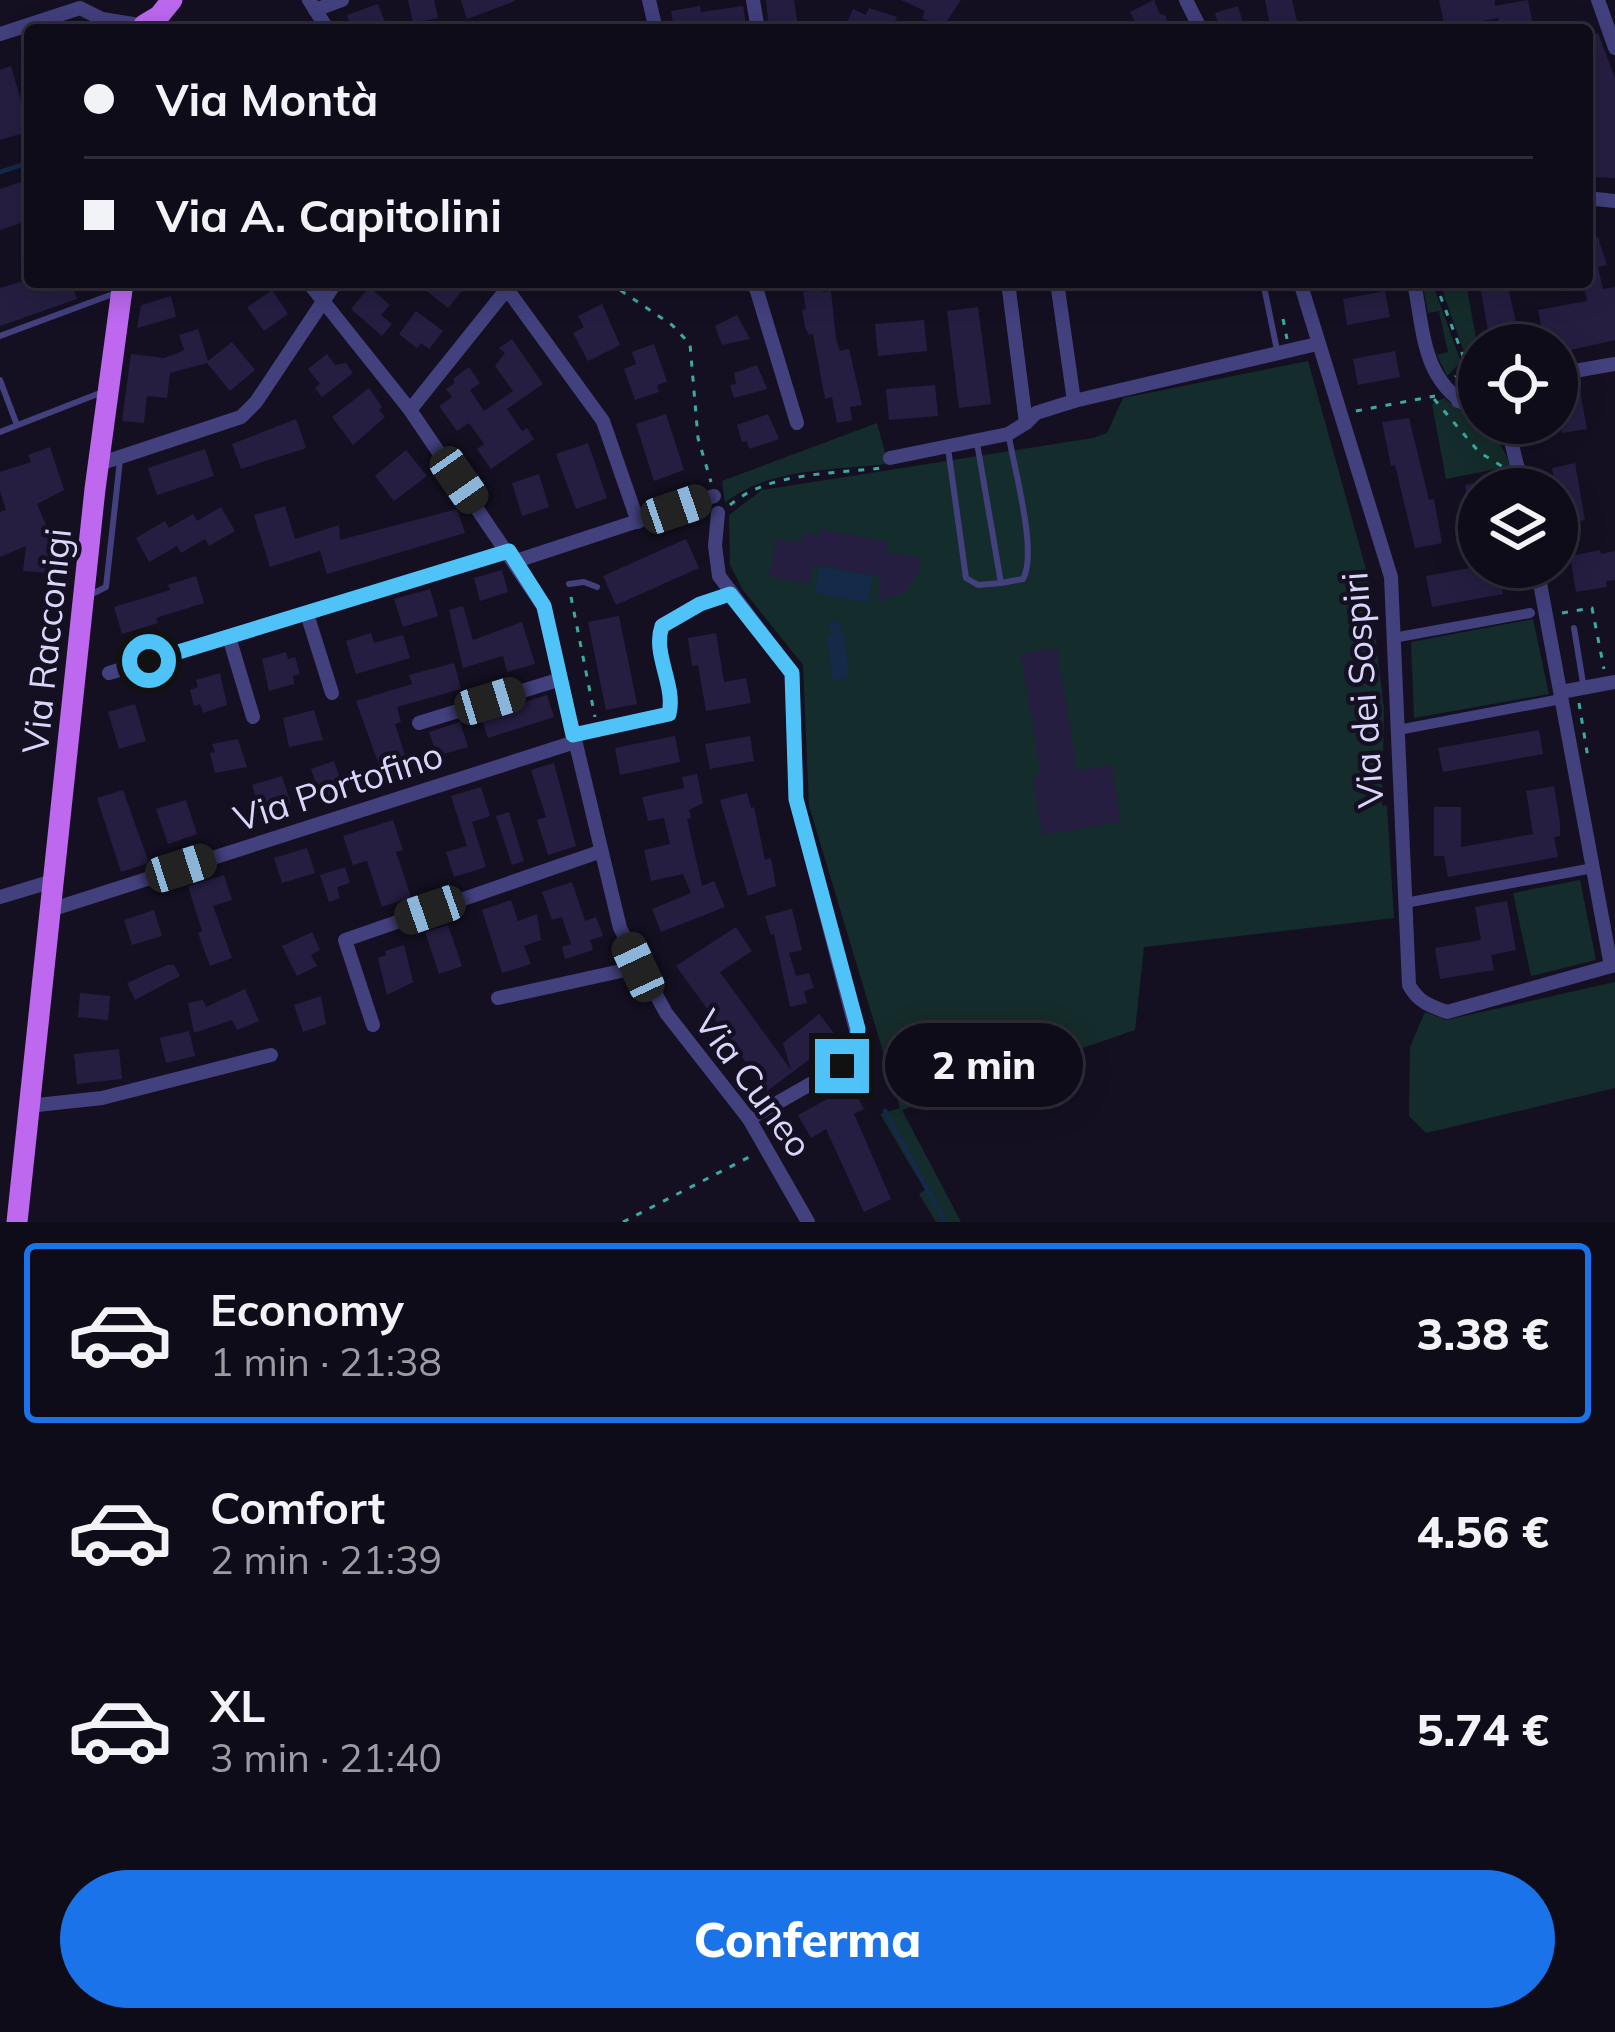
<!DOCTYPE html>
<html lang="it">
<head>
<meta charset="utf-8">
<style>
  :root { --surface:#0f0c1a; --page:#1d1a27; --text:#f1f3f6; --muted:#9b9ba2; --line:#2f2c39; --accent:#1a73e8 }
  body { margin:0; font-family:Mulish,sans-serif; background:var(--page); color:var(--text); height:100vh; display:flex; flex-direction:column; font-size:45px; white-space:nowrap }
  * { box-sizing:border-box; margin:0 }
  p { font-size:39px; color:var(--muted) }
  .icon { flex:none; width:66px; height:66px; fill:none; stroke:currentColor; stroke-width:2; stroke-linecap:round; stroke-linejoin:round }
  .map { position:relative; height:1222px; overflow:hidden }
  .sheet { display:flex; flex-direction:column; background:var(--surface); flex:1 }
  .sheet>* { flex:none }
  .banner { position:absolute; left:24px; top:24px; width:1569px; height:264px; border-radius:12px; box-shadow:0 6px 30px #0003,0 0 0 3px var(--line); display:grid; align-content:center; height:264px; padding:0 60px; background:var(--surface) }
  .controls { position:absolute; left:1458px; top:324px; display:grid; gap:24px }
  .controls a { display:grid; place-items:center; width:120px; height:120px; border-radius:50%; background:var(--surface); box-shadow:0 6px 30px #0003,0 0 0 3px var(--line); font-size:60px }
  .end { position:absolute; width:54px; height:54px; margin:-27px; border:15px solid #4fc3f7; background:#111; box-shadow:0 0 0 6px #111 }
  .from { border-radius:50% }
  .bubble { position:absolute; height:84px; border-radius:42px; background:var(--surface); box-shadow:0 6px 30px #0003,0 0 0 3px var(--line); font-size:39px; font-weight:800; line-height:84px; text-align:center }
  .car { position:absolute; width:36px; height:72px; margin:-36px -18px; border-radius:15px; box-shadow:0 0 9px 3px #0007; background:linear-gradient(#222 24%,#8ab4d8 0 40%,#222 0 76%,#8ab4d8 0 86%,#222 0) }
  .banner b { display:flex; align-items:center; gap:42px; height:114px; font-size:45px }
  .banner b+b { border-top:3px solid var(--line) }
  .banner i { width:30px; height:30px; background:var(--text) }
  ul { padding:21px 0 0; list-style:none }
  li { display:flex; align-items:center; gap:36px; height:180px; margin:0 24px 18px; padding:0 36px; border:6px solid transparent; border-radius:12px }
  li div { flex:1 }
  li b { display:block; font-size:45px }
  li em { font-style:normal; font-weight:800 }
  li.selected { border-color:var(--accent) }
  li>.icon { width:108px; height:108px; stroke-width:1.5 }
  .action { display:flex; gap:24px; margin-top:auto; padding:24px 60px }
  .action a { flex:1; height:138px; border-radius:72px; background:var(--accent); color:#fff; font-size:48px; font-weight:800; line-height:138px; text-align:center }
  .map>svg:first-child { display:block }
  .green { fill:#142c2b }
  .water { fill:#152948 }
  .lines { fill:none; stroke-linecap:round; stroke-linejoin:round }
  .stream { stroke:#152948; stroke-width:4.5 }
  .building { fill:#251e41 }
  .path { stroke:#3baaa3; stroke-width:3; stroke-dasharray:6 9; stroke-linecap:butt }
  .service { stroke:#42407d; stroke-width:6 }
  .pedestrian { stroke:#42407d; stroke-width:10 }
  .minor { stroke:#42407d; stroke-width:14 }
  .primary { stroke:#bd68ef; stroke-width:21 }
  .route { stroke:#4fc3f7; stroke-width:15 }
  .labels { text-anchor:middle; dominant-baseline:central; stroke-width:9; stroke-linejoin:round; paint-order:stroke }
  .street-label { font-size:36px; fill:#dad6fb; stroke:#141022 }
</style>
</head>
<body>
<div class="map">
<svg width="1615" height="1222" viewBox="0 0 1615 1222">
  <rect width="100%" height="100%" fill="#141022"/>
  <g class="green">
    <polygon points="1422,282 1432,282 1461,362 1447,376 1437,355 1448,352 1439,311 1428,313"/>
    <polygon points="1466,283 1476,338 1465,355 1442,289"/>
    <polygon points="1308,361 1369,580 1384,710 1382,805 1387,806 1394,918 1144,947 1135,1030 902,1110 961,1222 936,1222 919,1194 925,1190 880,1114 900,1108 809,806 803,665 743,590 730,565 729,515 762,490 1093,438 1107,433 1123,398"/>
    <path d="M1444,398C1475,424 1495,425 1511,466L1446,479L1432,404Z"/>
    <path d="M877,423L888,464C835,470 766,468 725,503L722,481Z"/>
    <polygon points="1533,619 1549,694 1414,718 1411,642"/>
    <polygon points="1580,880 1596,960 1531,976 1513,893"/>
    <polygon points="1615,982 1615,1088 1426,1133 1409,1116 1410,1047 1425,1012 1446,1020"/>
  </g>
  <g class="water">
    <polygon points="819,567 873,576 868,603 814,593"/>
    <polygon points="834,620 843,627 839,628 839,633 844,633 849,678 832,680 827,635 832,634 828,625"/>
  </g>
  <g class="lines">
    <g class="stream">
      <polyline points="0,172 30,162"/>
      <polyline points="885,1111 945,1222"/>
    </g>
  </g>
  <g class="building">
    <polygon points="408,0 434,0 438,18 413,23"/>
    <polygon points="461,0 514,0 515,1 467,19"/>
    <polygon points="766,0 794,0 798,27 769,30"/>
    <polygon points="901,0 961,0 943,27 922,18 925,11"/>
    <polygon points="1154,0 1160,14 1166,16 1168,30 1139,30 1130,12"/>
    <polygon points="1265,0 1292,0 1299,30 1271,30"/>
    <polygon points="1439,0 1495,0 1495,6 1528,0 1534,30 1500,30 1498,18 1445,28"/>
    <polygon points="378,4 388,30 353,30 347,15"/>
    <polygon points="700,6 701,12 743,6 747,30 674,30 671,11"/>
    <polygon points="1238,6 1245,30 1220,30 1215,13"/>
    <polygon points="869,8 897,17 891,30 844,30 853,9 866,15"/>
    <polygon points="1598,33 1615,78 1615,178 1587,177 1587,143 1594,143 1596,116 1587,93 1587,37"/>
    <polygon points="11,66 30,131 0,140 0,70"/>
    <polygon points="30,179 30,220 0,230 0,189"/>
    <polygon points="1598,237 1607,265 1598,267 1603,289 1615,287 1615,340 1557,353 1557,345 1545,345 1538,310 1587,301 1583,282 1587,282 1587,239"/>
    <polygon points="30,279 30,282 71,282 77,299 0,326 0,288"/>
    <polygon points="416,282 459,282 465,287 448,308"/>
    <polygon points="1479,282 1507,282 1521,345 1491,345"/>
    <polygon points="369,287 390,305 381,315 392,324 382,336 351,309"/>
    <polygon points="822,289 823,292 831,291 836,339 840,351 849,349 862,405 850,407 852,420 837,423 832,397 825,399 813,334 809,335 805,327 802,310 806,309 803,292"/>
    <polygon points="272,290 288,314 264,331 247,307"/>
    <polygon points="1385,291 1390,317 1347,325 1343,299"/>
    <polygon points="171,296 176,317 137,328 141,305"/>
    <polygon points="602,304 620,345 588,361 573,333 584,327 578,316"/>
    <polygon points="978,307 991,404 959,408 947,311"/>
    <polygon points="416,311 443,331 429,349 421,343 417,348 399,334"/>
    <polygon points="737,315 750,339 722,345 715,326"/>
    <polygon points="924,320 927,351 878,356 875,324"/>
    <polygon points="198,329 208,361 232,342 255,370 230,391 207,363 170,373 167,398 147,396 144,423 122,421 131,354 164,358 178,353 184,350 179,335"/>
    <polygon points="512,339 543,384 507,409 522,431 527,428 534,439 491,469 477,449 484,444 469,423 457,431 439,406 452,397 446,389 455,383 453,379 469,367 480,383 470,390 484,411 513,391 495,366 505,353 499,348"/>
    <polygon points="654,344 667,382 657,385 659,392 635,400 624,369 636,364 632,352"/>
    <polygon points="1395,351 1400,377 1358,385 1353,359"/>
    <polygon points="327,354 335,365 346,363 353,373 322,397 315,388 320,384 308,369"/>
    <polygon points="757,365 767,389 734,398 730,385 736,384 734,373"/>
    <polygon points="935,385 938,416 889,420 886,389"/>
    <polygon points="1579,385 1587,429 1562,433 1557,389"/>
    <polygon points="369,388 382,407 379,410 385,417 353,445 332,417"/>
    <polygon points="666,414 684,470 654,481 636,424"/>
    <polygon points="768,414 779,439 749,449 747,441 742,442 737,425"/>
    <polygon points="1409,418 1429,500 1434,499 1442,543 1415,548 1395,465 1391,466 1382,422"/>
    <polygon points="296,419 306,448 241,469 232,444"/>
    <polygon points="588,443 607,498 576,509 556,454"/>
    <polygon points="50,447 64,490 37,504 54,543 51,573 23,571 26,546 0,557 0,512 6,510 0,491 0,472 31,462 28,455"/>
    <polygon points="205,449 214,476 157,495 148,468"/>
    <polygon points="406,450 427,476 394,501 375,476"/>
    <polygon points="1575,463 1585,520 1563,524 1552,468"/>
    <polygon points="539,474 549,507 522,516 512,483"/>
    <polygon points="1479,482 1479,530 1473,531 1465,485"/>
    <polygon points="285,506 295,539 339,525 340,540 457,509 465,533 327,574 320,551 270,567 254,515"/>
    <polygon points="221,507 235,531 209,546 205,539 181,553 177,546 149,562 136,538 165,521 169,528 193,514 197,521"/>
    <polygon points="820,529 888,542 886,552 921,558 919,572 907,590 889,599 878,599 881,577 814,564 810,584 769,576 776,539 801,543 803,533 819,536"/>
    <polygon points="686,539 699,568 616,605 603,576"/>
    <polygon points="1600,550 1601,554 1615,551 1615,580 1606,581 1607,587 1576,592 1570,556"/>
    <polygon points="1475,567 1498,567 1503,594 1432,607 1426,576"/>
    <polygon points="502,570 508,592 480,601 474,578"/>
    <polygon points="196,576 204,603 156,618 158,623 122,634 114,607 170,590 168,585"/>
    <polygon points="430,589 438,616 403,627 394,599"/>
    <polygon points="463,606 473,640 522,622 535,664 507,672 503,656 463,668 449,610"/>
    <polygon points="619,616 637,704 606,710 588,622"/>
    <polygon points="371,633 374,643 403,635 410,658 356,674 346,641"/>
    <polygon points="716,633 724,682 746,678 751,703 706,711 698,665 692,666 688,638"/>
    <polygon points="1057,648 1077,771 1112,765 1121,822 1042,835 1033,778 1041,776 1021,654"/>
    <polygon points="286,652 288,659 295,657 300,674 293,676 294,684 269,691 262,659"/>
    <polygon points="454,663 461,689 397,707 401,722 395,724 409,768 383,776 356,701 412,684 409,675"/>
    <polygon points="220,673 227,705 203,713 200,704 194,706 190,690 198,687 196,680"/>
    <polygon points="547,695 554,717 488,738 481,716"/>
    <polygon points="135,704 146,741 119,749 108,712"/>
    <polygon points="314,710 323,740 289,747 283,718"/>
    <polygon points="460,722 468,747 437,756 429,732"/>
    <polygon points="1539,730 1543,754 1443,772 1438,748"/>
    <polygon points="675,736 680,762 620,775 615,748"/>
    <polygon points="750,736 754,761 710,769 705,744"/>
    <polygon points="238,739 247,767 215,773 210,753 215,752 212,744"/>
    <polygon points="334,761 344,791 321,798 311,769"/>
    <polygon points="554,763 576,846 548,855 537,820 546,817 531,770"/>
    <polygon points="697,774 703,803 689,810 691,818 687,819 702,886 714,881 725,907 661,932 652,909 691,893 683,874 651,881 644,850 670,844 664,818 648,821 642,797 684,788 682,777"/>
    <polygon points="282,776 291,804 261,813 252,785"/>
    <polygon points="1554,786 1560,823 1560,836 1554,837 1558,857 1448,877 1444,856 1434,856 1434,807 1461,807 1461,847 1533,834 1526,791"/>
    <polygon points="481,787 490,816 472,822 486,867 454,877 446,852 467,846 451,796"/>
    <polygon points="123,790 149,863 121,872 97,798"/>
    <polygon points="747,793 751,808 754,807 765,860 771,858 776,886 748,896 720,800"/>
    <polygon points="186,800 197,834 168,844 156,809"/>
    <polygon points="509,812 524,861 512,865 496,816"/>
    <polygon points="393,820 403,850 396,852 411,897 382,907 367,861 353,865 343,836"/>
    <polygon points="307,848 315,873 282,883 274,858"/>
    <polygon points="345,867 350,883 337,887 340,898 329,902 320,875"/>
    <polygon points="224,875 232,900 213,906 232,958 210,966 198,933 202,931 188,886"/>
    <polygon points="572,882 585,921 596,917 603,936 590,940 593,950 565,959 562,947 571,944 562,917 552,920 542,892"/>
    <polygon points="511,900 518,921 537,914 541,940 524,946 531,964 502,973 482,910"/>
    <polygon points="1507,901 1516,950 1491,955 1494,970 1440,979 1435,948 1481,940 1475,907"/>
    <polygon points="792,909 802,950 789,953 796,976 809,973 814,988 804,991 807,1003 790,1007 774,934 771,935 765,916"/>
    <polygon points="154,910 162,936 132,945 124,920"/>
    <polygon points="448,925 462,966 439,974 425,932"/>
    <polygon points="736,927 752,951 720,972 791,1070 783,1043 819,1014 838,1038 767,1091 676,966"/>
    <polygon points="312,932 320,950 311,955 317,966 297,976 282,946"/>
    <polygon points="404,945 413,982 387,995 378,958 386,955 385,951"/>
    <polygon points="167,965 174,965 180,976 135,1000 127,983"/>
    <polygon points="245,989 259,1021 237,1030 232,1020 194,1033 188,1003 203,1000 206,1007"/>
    <polygon points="80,993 110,996 108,1020 78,1017"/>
    <polygon points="321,996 326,1024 303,1032 294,1005"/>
    <polygon points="189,1031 195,1056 166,1063 160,1038"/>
    <polygon points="119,1049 122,1079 77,1084 74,1054"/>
    <polygon points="851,1086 864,1109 854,1114 891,1199 864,1212 826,1129 811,1138 798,1115"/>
  </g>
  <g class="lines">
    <g class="path">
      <polyline points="608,282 672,325 690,344 698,438 711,482"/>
      <polyline points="1435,282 1467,366 1455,377"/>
      <polyline points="1283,319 1287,339"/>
      <polyline points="1434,399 1479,452 1503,467"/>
      <polyline points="1356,411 1435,396"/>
      <path d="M730,505C768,472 833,474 881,468"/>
      <polyline points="571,597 595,717"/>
      <polyline points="1562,613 1592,608 1604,669"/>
      <polyline points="1579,703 1588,758"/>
      <polyline points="623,1222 755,1154"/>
    </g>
    <g class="service">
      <polyline points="1263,282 1277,350"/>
      <polyline points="0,336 113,294"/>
      <polyline points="0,380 17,425"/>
      <polyline points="0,432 100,393"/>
      <polyline points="948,448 966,578 978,585 1001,583 977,443"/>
      <path d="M1001,583L1023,579C1038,553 1014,468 1009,437"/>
      <polyline points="569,584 584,582 597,587"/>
      <polyline points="92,594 106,587 120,460"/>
      <polyline points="1574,628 1583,683"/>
    </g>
    <g class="pedestrian">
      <polyline points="1393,638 1530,613"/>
      <polyline points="1398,730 1561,699"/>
      <polyline points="1405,903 1593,868"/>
    </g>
    <g class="minor">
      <polyline points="309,0 328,30"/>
      <polyline points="649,0 656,30"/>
      <polyline points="753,0 758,30"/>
      <polyline points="1186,0 1201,30"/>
      <polyline points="1598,0 1615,48"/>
      <polyline points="315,10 342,0"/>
      <polyline points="0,34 80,8 102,19 139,25"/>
      <polyline points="1587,198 1615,201"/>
      <polyline points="308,282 410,410 543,606 620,928 666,1013 749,1119 808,1222"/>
      <polyline points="748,282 756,288 797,423"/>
      <path d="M1300,282L1391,577L1409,985C1418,1002 1430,1006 1447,1012L1615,965"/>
      <path d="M1414,282C1425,339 1422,383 1479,413"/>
      <polyline points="1557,374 1615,364"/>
      <polyline points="1074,401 1317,344"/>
      <polyline points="1458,401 1479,389"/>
      <polyline points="410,410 507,289 603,421 638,522"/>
      <polyline points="1026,423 1036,413 1074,401 1057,282"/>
      <polyline points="1494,423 1511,441 1523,489"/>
      <polyline points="890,458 1008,434 1026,423 1008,282"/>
      <polyline points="99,464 241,417 256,402 336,282"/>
      <polyline points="718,513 715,546 719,576 792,673 796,799 858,1038 851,1058 842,1066 749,1119"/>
      <polyline points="516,561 714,496"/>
      <polyline points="1537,567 1611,966"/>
      <polyline points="307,614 332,693"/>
      <polyline points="229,637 253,717"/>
      <polyline points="109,673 509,551"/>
      <polyline points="1561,692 1615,682"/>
      <polyline points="419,723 561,679"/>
      <path d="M573,735L669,714C677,685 652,655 662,626L701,604L730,594"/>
      <polyline points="0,897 53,881"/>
      <polyline points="50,910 575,742"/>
      <polyline points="498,998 639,967"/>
      <polyline points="373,1025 345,940 599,852"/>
      <polyline points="28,1106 102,1098 271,1055"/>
    </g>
    <g class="primary">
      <polyline points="144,25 159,16 172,0"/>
      <polyline points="17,1222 95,489 123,282"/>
    </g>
  </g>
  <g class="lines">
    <path class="route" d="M149,661L509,551L544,606L573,735L669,714C676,685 652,654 662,626L700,604L730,594L792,673L796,799L858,1029L856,1048L842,1066"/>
  </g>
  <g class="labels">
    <g class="street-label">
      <text transform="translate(46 641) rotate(-84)">Via Racconigi</text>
      <text transform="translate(1362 690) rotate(-94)">Via dei Sospiri</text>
      <text transform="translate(338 786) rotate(-18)">Via Portofino</text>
      <text transform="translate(754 1083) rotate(54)">Via Cuneo</text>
    </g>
  </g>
</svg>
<div class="controls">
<a><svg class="icon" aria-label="locate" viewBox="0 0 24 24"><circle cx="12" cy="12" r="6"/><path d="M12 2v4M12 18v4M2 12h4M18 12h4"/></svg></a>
<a><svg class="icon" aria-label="layers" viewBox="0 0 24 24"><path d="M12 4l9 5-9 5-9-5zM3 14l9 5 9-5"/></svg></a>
</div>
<i class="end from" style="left:149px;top:661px"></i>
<i class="end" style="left:842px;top:1066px"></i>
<div class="bubble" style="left:885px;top:1023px;width:198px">2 min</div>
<i class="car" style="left:459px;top:480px;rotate:145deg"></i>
<i class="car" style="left:676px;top:509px;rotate:71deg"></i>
<i class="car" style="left:490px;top:701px;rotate:73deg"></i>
<i class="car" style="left:181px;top:868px;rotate:72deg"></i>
<i class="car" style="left:430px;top:910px;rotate:251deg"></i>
<i class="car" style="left:638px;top:967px;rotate:335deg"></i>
<div class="banner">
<b><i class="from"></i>Via Montà</b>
<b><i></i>Via A. Capitolini</b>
</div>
</div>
<section class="sheet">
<ul>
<li class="selected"><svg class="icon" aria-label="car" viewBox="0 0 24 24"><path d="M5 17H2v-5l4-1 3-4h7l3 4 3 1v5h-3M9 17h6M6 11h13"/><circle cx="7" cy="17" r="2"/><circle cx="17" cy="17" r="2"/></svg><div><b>Economy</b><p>1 min · 21:38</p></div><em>3.38 €</em></li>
<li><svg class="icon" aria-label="car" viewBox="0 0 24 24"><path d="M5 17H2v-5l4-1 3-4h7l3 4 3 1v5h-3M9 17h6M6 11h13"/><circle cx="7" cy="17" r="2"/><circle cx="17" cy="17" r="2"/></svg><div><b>Comfort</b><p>2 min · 21:39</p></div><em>4.56 €</em></li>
<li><svg class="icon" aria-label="car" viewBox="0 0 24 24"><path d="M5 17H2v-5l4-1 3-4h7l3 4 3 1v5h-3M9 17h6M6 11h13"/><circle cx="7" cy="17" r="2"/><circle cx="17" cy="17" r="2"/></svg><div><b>XL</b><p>3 min · 21:40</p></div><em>5.74 €</em></li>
</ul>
<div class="action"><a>Conferma</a></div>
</section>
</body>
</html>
